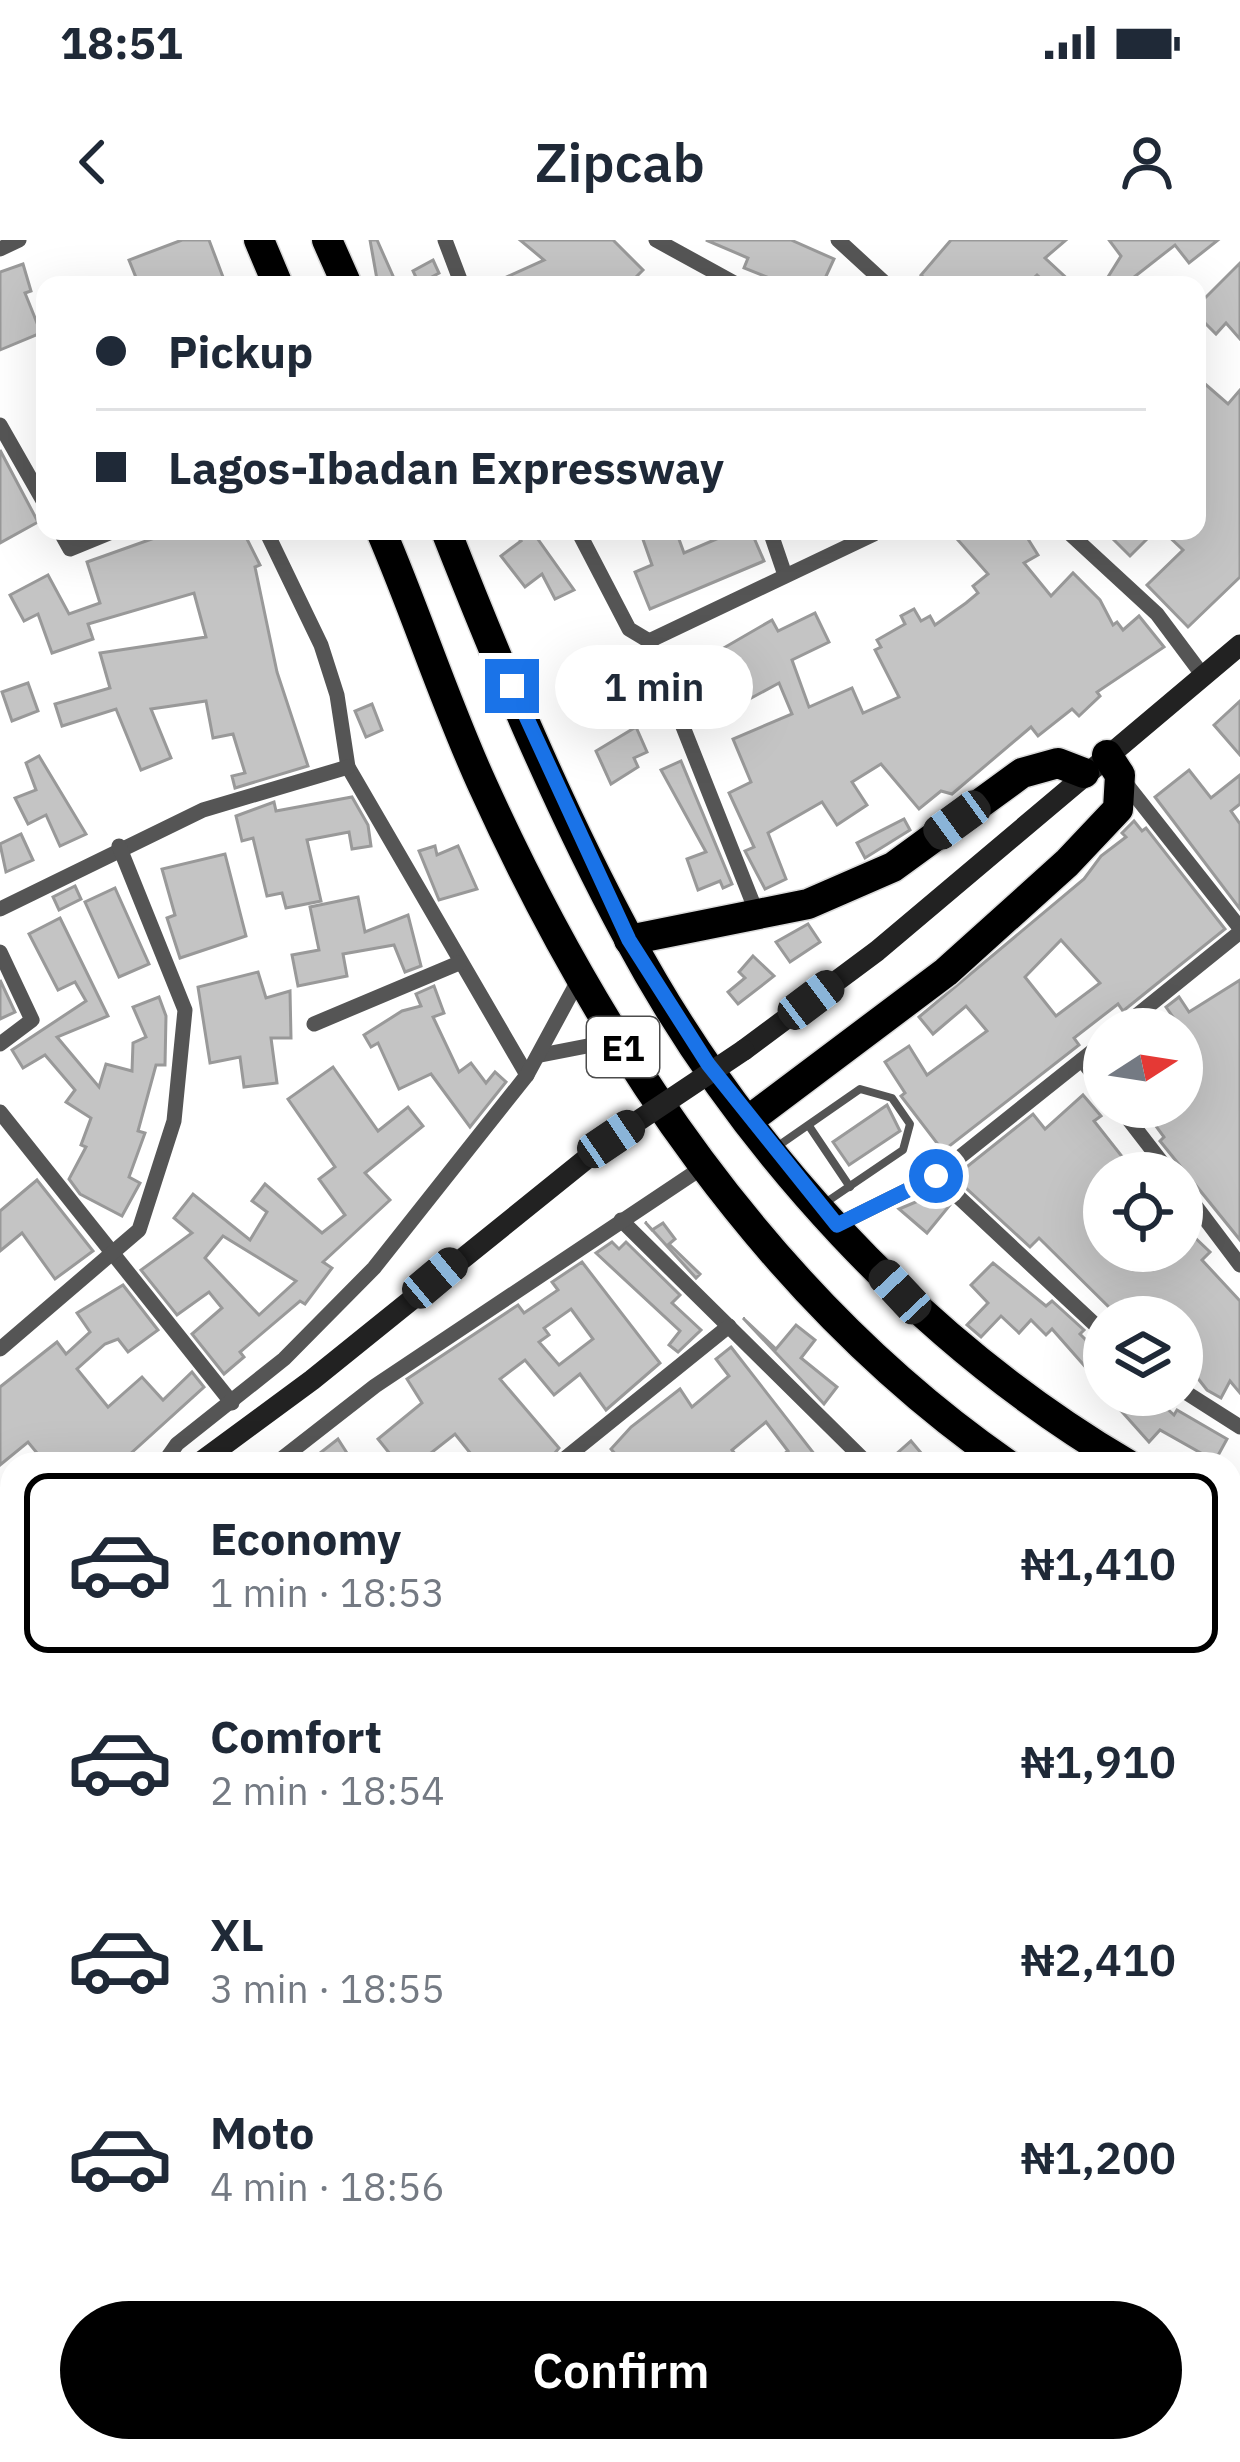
<!DOCTYPE html>
<html lang="en">
<head>
<meta charset="utf-8">
<style>
  :root { --surface:#fff; --page:#f2f2f3; --text:#1f2937; --muted:#747a83; --line:#e0e1e3; --accent:#000 }
  body { margin:0; font-family:"IBM Plex Sans",sans-serif; background:var(--page); color:var(--text); height:100vh; display:flex; flex-direction:column; font-size:45px; white-space:nowrap }
  * { box-sizing:border-box; margin:0 }
  p { font-size:39px; color:var(--muted) }
  .icon { flex:none; width:66px; height:66px; fill:none; stroke:currentColor; stroke-width:2; stroke-linecap:round; stroke-linejoin:round }
  .map { position:relative; flex:1; overflow:hidden }
  .panel { position:absolute; left:0px; top:1212px; width:1242px; height:1011px; display:flex; flex-direction:column; background:var(--surface); border-radius:36px 36px 0 0; box-shadow:0 12px 48px #0002 }
  .panel>* { flex:none }
  .banner { position:absolute; left:36px; top:36px; width:1170px; height:264px; border-radius:24px; box-shadow:0 12px 48px #0002; display:grid; align-content:center; height:264px; padding:0 60px; background:var(--surface) }
  .needle { width:78px; rotate:78deg }
  .fabs { position:absolute; left:1083px; top:768px; display:grid; gap:24px }
  .fabs a { display:grid; place-items:center; width:120px; height:120px; border-radius:50%; background:var(--surface); box-shadow:0 12px 48px #0002; font-size:60px }
  .end { position:absolute; width:54px; height:54px; margin:-27px; border:15px solid #1a73e8; background:#fff; box-shadow:0 0 0 6px #fff }
  .from { border-radius:50% }
  .bubble { position:absolute; height:84px; border-radius:42px; background:var(--surface); box-shadow:0 12px 48px #0002; font-size:39px; font-weight:600; line-height:84px; text-align:center }
  .car { position:absolute; width:36px; height:72px; margin:-36px -18px; border-radius:15px; box-shadow:0 0 9px 3px #0007; background:linear-gradient(#222 24%,#8ab4d8 0 40%,#222 0 76%,#8ab4d8 0 86%,#222 0) }
  .banner b { display:flex; align-items:center; gap:42px; height:114px; font-size:45px }
  .banner b+b { border-top:3px solid var(--line) }
  .banner i { width:30px; height:30px; background:var(--text) }
  ul { padding:21px 0 0; list-style:none }
  li { display:flex; align-items:center; gap:36px; height:180px; margin:0 24px 18px; padding:0 36px; border:6px solid transparent; border-radius:24px }
  li div { flex:1 }
  li b { display:block; font-size:45px }
  li em { font-style:normal; font-weight:600 }
  li.selected { border-color:var(--accent) }
  li>.icon { width:108px; height:108px; stroke-width:1.5 }
  .primary-button { display:flex; gap:24px; margin-top:auto; padding:24px 60px }
  .primary-button a { flex:1; height:138px; border-radius:72px; background:var(--accent); color:#fff; font-size:48px; font-weight:600; line-height:138px; text-align:center }
  .status { display:flex; justify-content:space-between; align-items:center; height:84px; padding:0 60px; background:var(--surface); direction:ltr }
  .status svg { height:33px; fill:currentColor }
  header { display:flex; justify-content:space-between; align-items:center; height:156px; padding:0 60px; background:var(--surface); font-size:54px; font-weight:600 }
  .map>svg:first-child { display:block }
  .building { fill:#c4c4c4; stroke:#999; stroke-width:3; fill-rule:evenodd }
  .lines { fill:none; stroke-linecap:round; stroke-linejoin:round }
  .motorway-casing { stroke:#dbdbdb; stroke-width:33 }
  .service { stroke:#555; stroke-width:8 }
  .minor { stroke:#555; stroke-width:15 }
  .secondary { stroke:#222; stroke-width:21 }
  .motorway { stroke:#000; stroke-width:30 }
  .secondary-bridge { stroke:#222; stroke-width:21 }
  .route { stroke:#1a73e8; stroke-width:15 }
  .labels { text-anchor:middle; dominant-baseline:central; stroke-width:9; stroke-linejoin:round; paint-order:stroke }
  .shield { fill:#fff; stroke:#4c4c4c; stroke-width:3 }
  .shield-label { font-size:36px; font-weight:bold; fill:#000 }
</style>
</head>
<body>
<div class="status"><b>18:51</b><svg viewBox="0 0 49 12"><path d="M0 12V9h3v3zM5 12V6h3v6zM10 12V3h3v9zM15 12V0h3v12zM26 1h20v11H26zM47 4h2v5h-2z"/></svg></div>
<header><svg class="icon" aria-label="back" viewBox="0 0 24 24"><path d="M15 5l-7 7 7 7"/></svg>Zipcab<svg class="icon" aria-label="person" viewBox="0 0 24 24"><circle cx="12" cy="8" r="4"/><path d="M4 21q1-7 8-7t8 7"/></svg></header>
<div class="map">
<svg width="1240" height="2222" viewBox="0 0 1240 2222">
  <rect width="100%" height="100%" fill="#fff"/>
  <g class="building">
    <polygon points="182,0 209,0 226,45 139,45 129,20"/>
    <polygon points="370,0 377,0 397,45 378,45"/>
    <polygon points="520,0 613,0 643,30 628,45 489,45 544,20"/>
    <polygon points="706,0 791,0 834,19 822,45 787,45 744,28 748,18"/>
    <polygon points="951,0 1066,0 1045,18 1074,45 1048,45 1037,35 1026,45 932,45 921,35"/>
    <polygon points="1109,0 1218,0 1189,23 1175,5 1124,45 1103,45 1121,16"/>
    <polygon points="433,20 439,33 419,44 413,31"/>
    <polygon points="1240,23 1240,99 1226,83 1216,94 1197,75 1197,66"/>
    <polygon points="23,24 31,51 25,53 41,93 0,110 0,32"/>
    <polygon points="1197,137 1228,164 1240,150 1240,337 1188,387 1147,345 1183,310 1163,291 1197,291"/>
    <polygon points="0,210 38,282 0,303"/>
    <polygon points="174,291 243,291 260,325 255,327 277,432 308,526 235,548 232,536 245,533 233,494 213,498 206,461 151,469 171,518 141,530 116,469 62,486 55,464 110,448 100,413 206,397 194,353 88,384 93,399 52,413 38,374 24,381 10,355 48,335 69,374 100,363 87,322"/>
    <polygon points="513,291 532,291 574,350 555,359 542,334 525,347 501,316 521,301"/>
    <polygon points="640,291 676,291 684,313 735,291 751,291 764,321 650,369 635,332 652,325"/>
    <polygon points="950,291 1023,291 1038,315 1024,323 1051,356 1073,333 1100,360 1113,385 1117,382 1123,390 1139,376 1164,407 1097,452 1100,456 1079,476 1072,469 1038,496 1031,487 952,554 941,551 919,569 881,524 852,542 867,565 837,585 822,562 768,593 786,639 765,649 745,611 754,607 729,553 751,542 733,499 792,474 779,443 729,470 712,438 685,450 677,435 772,380 778,391 815,373 829,402 792,420 809,467 852,448 863,473 899,457 875,410 881,407 877,400 905,384 901,376 914,369 921,381 930,376 935,385 966,363 978,353 973,346 988,334"/>
    <polygon points="1105,291 1155,291 1130,316"/>
    <polygon points="28,443 38,471 12,481 2,452"/>
    <polygon points="1240,461 1240,515 1214,485"/>
    <polygon points="372,464 382,490 366,497 355,471"/>
    <polygon points="636,487 647,512 634,518 638,527 611,544 596,511"/>
    <polygon points="39,516 86,594 60,606 46,575 28,584 15,558 36,550 26,523"/>
    <polygon points="681,521 732,644 723,648 720,641 698,650 687,619 706,612 661,530"/>
    <polygon points="1189,530 1211,558 1240,535 1240,564 1231,571 1240,584 1240,669 1155,557"/>
    <polygon points="352,557 368,585 371,606 352,609 349,592 307,600 321,661 286,668 282,653 267,656 253,598 242,601 236,576 274,562 276,571"/>
    <polygon points="904,579 910,590 865,618 857,603"/>
    <path d="M1134,581L1142,591L1146,588L1225,689L1123,771L1118,764L1074,798L1079,805L943,911L901,856L905,853L885,822L909,806L927,835L987,791L966,766L933,794L919,777L1084,639L1101,616L1126,597L1122,593ZM1061,700L1100,743L1056,776L1025,737Z"/>
    <polygon points="21,594 33,620 6,632 0,604"/>
    <polygon points="435,606 437,615 458,606 477,649 439,660 419,611"/>
    <polygon points="225,614 246,696 180,718 167,678 175,675 162,629"/>
    <polygon points="75,646 81,659 59,670 53,657"/>
    <polygon points="115,648 149,724 119,737 85,662"/>
    <polygon points="358,657 365,692 408,675 421,726 405,732 394,705 343,714 347,736 298,746 292,715 319,710 310,667"/>
    <polygon points="60,678 108,776 57,797 99,847 106,824 132,831 133,803 146,797 133,767 159,757 166,776 165,825 156,825 138,891 145,893 129,937 140,943 122,976 80,954 69,939 86,907 81,905 91,878 66,862 75,850 45,815 23,828 12,810 86,761 75,742 58,750 29,694"/>
    <polygon points="808,684 820,702 790,722 776,702"/>
    <polygon points="753,716 774,736 738,764 728,752 745,738 739,732"/>
    <polygon points="258,732 266,758 290,751 291,798 271,798 277,843 244,847 240,817 210,823 198,747"/>
    <polygon points="0,740 15,772 0,779"/>
    <polygon points="1240,740 1240,1000 1160,901 1164,897 1142,867 1182,867 1182,789 1155,789 1173,777 1166,767 1179,757 1189,772"/>
    <polygon points="434,746 444,773 433,777 459,832 471,823 486,843 495,832 506,842 470,887 431,834 399,849 378,803 371,807 364,795 402,771 421,766 416,754"/>
    <path d="M333,827L378,891L408,867L423,886L365,933L390,960L323,1022L332,1028L305,1064L300,1061L240,1112L244,1117L224,1134L192,1094L222,1068L209,1052L177,1075L141,1030L192,993L174,978L193,954L250,1000L267,972L252,961L265,944L322,993L345,975L319,939L335,927L288,859ZM223,996L296,1041L259,1075L205,1018Z"/>
    <polygon points="1083,855 1101,876 1094,881 1135,933 1104,933 1104,1011 1182,1011 1190,993 1210,1012 1202,1020 1240,1061 1240,1153 1230,1141 1221,1158 1207,1150 1182,1118 1182,1077 1119,1077 1039,998 1030,1007 954,937 1033,874 1045,889"/>
    <polygon points="887,865 900,891 849,925 833,902"/>
    <polygon points="37,940 93,1011 55,1039 22,993 0,1011 0,971"/>
    <polygon points="937,953 950,965 927,993 899,969"/>
    <polygon points="645,982 652,990 663,983 675,999 669,1004 700,1034 696,1038"/>
    <polygon points="612,1002 619,1009 626,1002 680,1055 672,1063 701,1090 678,1112 669,1105 680,1091 596,1013"/>
    <path d="M582,1022L660,1123L606,1170L580,1134L554,1155L525,1120L500,1139L559,1208L546,1224H479L455,1194L417,1224H398L378,1199L422,1163L407,1139L518,1065L524,1073L558,1050L552,1042ZM571,1069L593,1099L559,1125L539,1102L549,1095L544,1088Z"/>
    <polygon points="993,1023 1046,1066 1052,1061 1084,1090 1080,1094 1104,1118 1104,1148 1052,1089 1046,1095 1031,1080 1019,1093 1001,1076 981,1097 967,1085 988,1063 971,1045"/>
    <polygon points="123,1045 158,1090 128,1112 118,1099 105,1104 77,1129 108,1167 142,1137 163,1160 192,1132 204,1147 119,1224 46,1224 28,1202 0,1225 0,1147 57,1102 66,1114 90,1092 77,1073"/>
    <polygon points="743,1078 776,1109 796,1085 815,1100 801,1118 837,1147 824,1164"/>
    <polygon points="731,1107 822,1224 771,1224 788,1211 766,1182 732,1210 743,1224 607,1224 616,1215 611,1209 631,1187 680,1149 692,1167 729,1136 716,1119"/>
    <polygon points="1107,1155 1152,1155 1174,1175 1177,1170 1227,1199 1215,1221 1160,1190 1149,1202"/>
    <polygon points="338,1199 354,1224 306,1224"/>
    <polygon points="911,1201 922,1214 910,1224 885,1224"/>
  </g>
  <g class="lines">
    <defs>
      <g id="motorway">
        <polyline points="259,0 278,45"/>
        <polyline points="327,0 347,45"/>
        <path d="M381,291C417,375 445,463 483,546C601,806 769,1059 1007,1224"/>
        <path d="M446,291C500,428 558,567 628,697C742,909 920,1102 1127,1224"/>
        <polyline points="629,700 808,664 893,627 1022,533 1058,523 1084,533"/>
        <polyline points="749,880 946,732 1067,623 1118,569 1120,535 1107,515"/>
        <polyline points="1230,1282 1240,1286"/>
        <polyline points="1230,1351 1240,1356"/>
      </g>
    </defs>
    <use href="#motorway" class="motorway-casing"/>
    <g class="service">
      <polyline points="809,886 850,947"/>
      <polyline points="775,908 860,849 892,858 910,884 903,910 825,963"/>
    </g>
    <g class="minor">
      <polyline points="445,0 462,45"/>
      <polyline points="656,0 738,45"/>
      <polyline points="838,0 887,45"/>
      <polyline points="0,9 19,0"/>
      <polyline points="0,185 45,264"/>
      <polyline points="60,291 70,309 114,291"/>
      <polyline points="266,291 321,405 337,455 348,527 527,835"/>
      <polyline points="578,291 629,389 649,401 758,676"/>
      <polyline points="770,291 785,335"/>
      <polyline points="1067,291 1157,374 1201,433"/>
      <polyline points="649,401 874,294"/>
      <polyline points="1123,540 1240,688"/>
      <polyline points="0,669 203,570 348,527"/>
      <polyline points="0,712 32,780 0,804"/>
      <polyline points="314,784 459,723"/>
      <polyline points="1120,789 1240,692"/>
      <polyline points="541,815 618,800"/>
      <polyline points="1082,820 1104,848"/>
      <polyline points="1119,867 1170,933"/>
      <polyline points="0,872 232,1163"/>
      <polyline points="936,936 1104,1093"/>
      <polyline points="1182,948 1240,1025"/>
      <polyline points="621,980 868,1224"/>
      <polyline points="837,985 936,936 1104,802"/>
      <polyline points="0,1109 139,990 174,881 185,770 119,606"/>
      <polyline points="1182,1150 1240,1187"/>
      <polyline points="163,1224 177,1204 284,1119 374,1028 527,835 579,739"/>
      <polyline points="275,1224 375,1146 703,927"/>
      <polyline points="558,1224 729,1086"/>
      <polyline points="0,1411 12,1404"/>
      <polyline points="1230,1430 1240,1434"/>
      <polyline points="1230,1642 1240,1654"/>
      <polyline points="0,1647 12,1639"/>
      <polyline points="0,1672 12,1695"/>
      <polyline points="1230,1726 1240,1718"/>
      <polyline points="0,1883 12,1877"/>
      <polyline points="1230,1953 1240,1967"/>
      <polyline points="1230,2101 1240,2093"/>
      <polyline points="0,2130 12,2127"/>
      <polyline points="262,2211 272,2222"/>
      <polyline points="125,2222 135,2211"/>
      <polyline points="295,2222 309,2211"/>
      <polyline points="617,2222 631,2211"/>
      <polyline points="1080,2222 1093,2211"/>
    </g>
    <g class="secondary">
      <polyline points="744,810 877,711 1240,405"/>
      <polyline points="198,1224 312,1140 611,899"/>
      <polyline points="0,1387 12,1377"/>
    </g>
    <use href="#motorway" class="motorway"/>
    <polyline class="secondary-bridge" points="611,899 744,810"/>
  </g>
  <g class="lines">
    <polyline class="route" points="512,446 629,700 708,824 837,985 936,936"/>
  </g>
  <g class="labels">
    <rect class="shield" x="587" y="777" width="72" height="60" rx="9"/>
    <g class="shield-label">
      <text x="623" y="807">E1</text>
    </g>
  </g>
</svg>
<div class="fabs">
<a><svg class="needle" viewBox="-14 -14 28 28"><path d="M0-13l5 13h-10z" fill="#e53935"/><path d="M0 13l5-13h-10z" fill="#747a83"/></svg></a>
<a><svg class="icon" aria-label="locate" viewBox="0 0 24 24"><circle cx="12" cy="12" r="6"/><path d="M12 2v4M12 18v4M2 12h4M18 12h4"/></svg></a>
<a><svg class="icon" aria-label="layers" viewBox="0 0 24 24"><path d="M12 4l9 5-9 5-9-5zM3 14l9 5 9-5"/></svg></a>
</div>
<i class="end from" style="left:936px;top:936px"></i>
<i class="end" style="left:512px;top:446px"></i>
<div class="bubble" style="left:555px;top:405px;width:198px">1 min</div>
<i class="car" style="left:957px;top:580px;rotate:234deg"></i>
<i class="car" style="left:811px;top:760px;rotate:53deg"></i>
<i class="car" style="left:611px;top:899px;rotate:56deg"></i>
<i class="car" style="left:435px;top:1038px;rotate:50deg"></i>
<i class="car" style="left:900px;top:1052px;rotate:317deg"></i>
<div class="banner">
<b><i class="from"></i>Pickup</b>
<b><i></i>Lagos-Ibadan Expressway</b>
</div>
<section class="panel">
<ul>
<li class="selected"><svg class="icon" aria-label="car" viewBox="0 0 24 24"><path d="M5 17H2v-5l4-1 3-4h7l3 4 3 1v5h-3M9 17h6M6 11h13"/><circle cx="7" cy="17" r="2"/><circle cx="17" cy="17" r="2"/></svg><div><b>Economy</b><p>1 min · 18:53</p></div><em>₦1,410</em></li>
<li><svg class="icon" aria-label="car" viewBox="0 0 24 24"><path d="M5 17H2v-5l4-1 3-4h7l3 4 3 1v5h-3M9 17h6M6 11h13"/><circle cx="7" cy="17" r="2"/><circle cx="17" cy="17" r="2"/></svg><div><b>Comfort</b><p>2 min · 18:54</p></div><em>₦1,910</em></li>
<li><svg class="icon" aria-label="car" viewBox="0 0 24 24"><path d="M5 17H2v-5l4-1 3-4h7l3 4 3 1v5h-3M9 17h6M6 11h13"/><circle cx="7" cy="17" r="2"/><circle cx="17" cy="17" r="2"/></svg><div><b>XL</b><p>3 min · 18:55</p></div><em>₦2,410</em></li>
<li><svg class="icon" aria-label="car" viewBox="0 0 24 24"><path d="M5 17H2v-5l4-1 3-4h7l3 4 3 1v5h-3M9 17h6M6 11h13"/><circle cx="7" cy="17" r="2"/><circle cx="17" cy="17" r="2"/></svg><div><b>Moto</b><p>4 min · 18:56</p></div><em>₦1,200</em></li>
</ul>
<div class="primary-button"><a>Confirm</a></div>
</section>
</div>
</body>
</html>
